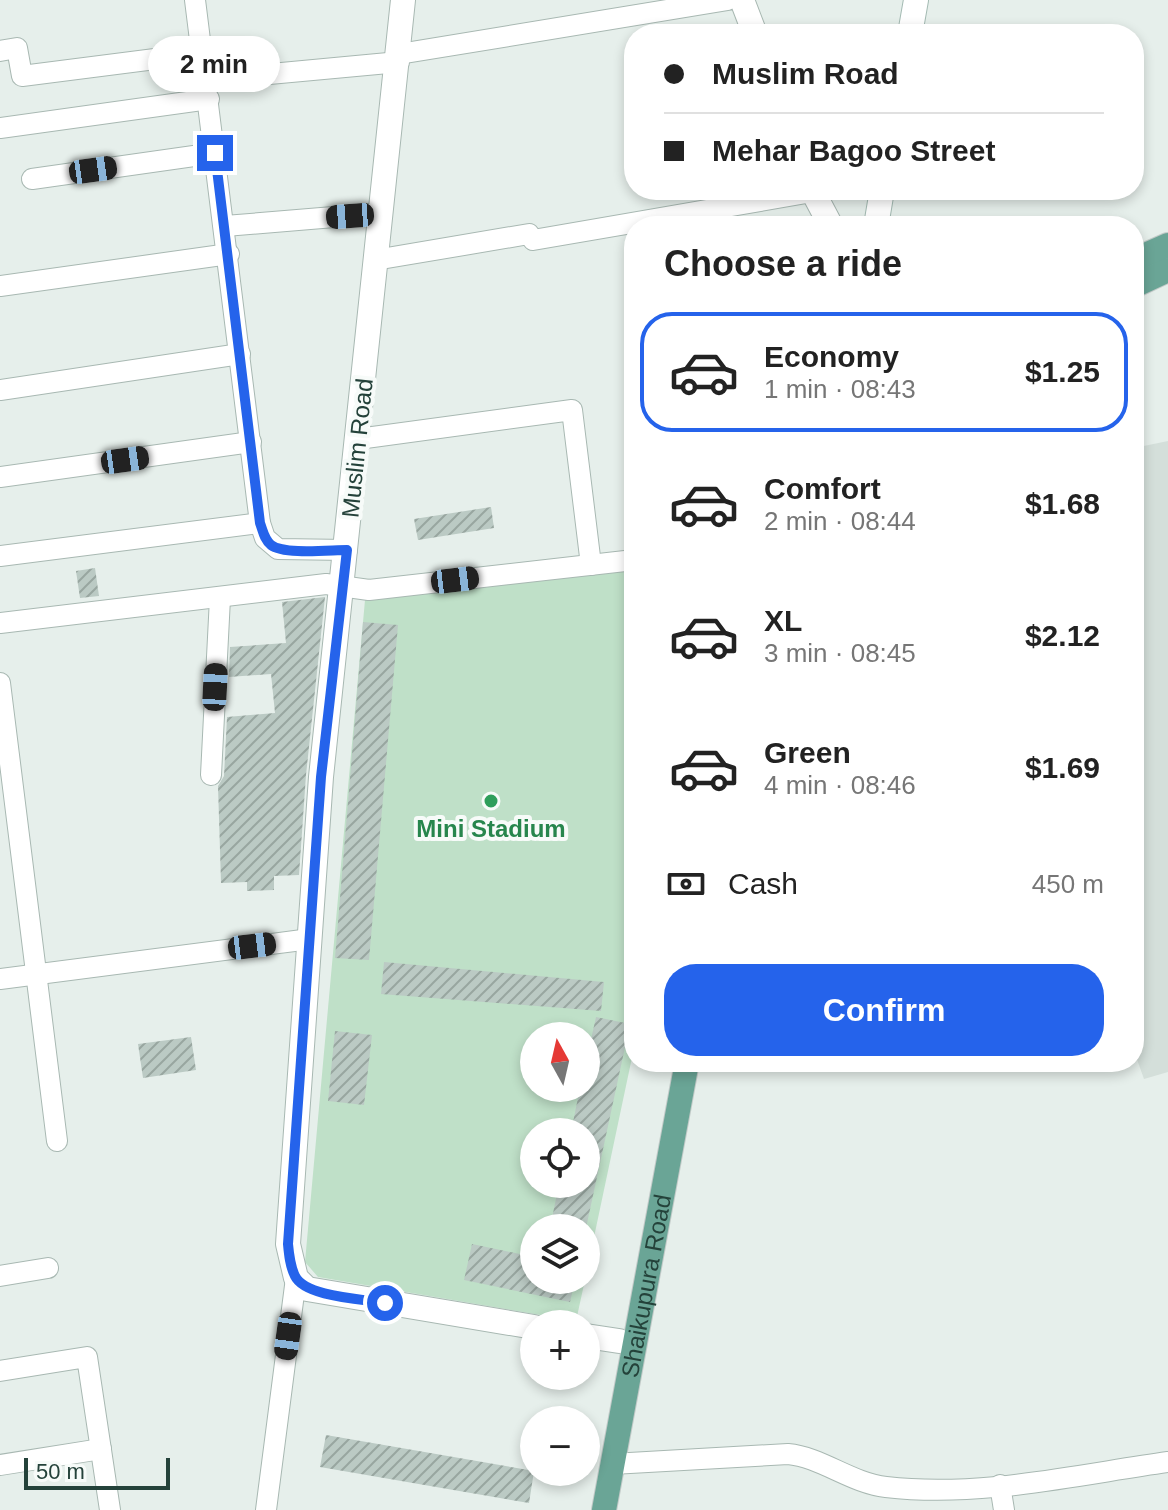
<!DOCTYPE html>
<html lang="en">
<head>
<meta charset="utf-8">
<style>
  :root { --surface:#fff; --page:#f6f6f6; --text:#222; --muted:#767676; --line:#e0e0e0; --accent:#2563eb }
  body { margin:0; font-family:Helvetica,sans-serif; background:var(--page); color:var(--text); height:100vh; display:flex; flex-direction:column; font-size:30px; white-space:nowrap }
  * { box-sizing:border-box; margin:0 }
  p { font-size:26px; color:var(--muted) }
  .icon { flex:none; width:44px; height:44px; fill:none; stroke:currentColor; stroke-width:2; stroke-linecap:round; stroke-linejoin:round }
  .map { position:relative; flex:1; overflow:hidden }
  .panel { position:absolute; left:624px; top:216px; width:520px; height:856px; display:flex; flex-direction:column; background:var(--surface); border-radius:32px; box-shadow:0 4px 12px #0003 }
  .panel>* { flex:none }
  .banner { position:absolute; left:624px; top:24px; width:520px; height:176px; border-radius:32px; box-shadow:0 4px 12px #0003; display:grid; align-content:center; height:176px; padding:0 40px; background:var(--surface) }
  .needle { width:52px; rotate:352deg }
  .fabs { position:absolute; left:520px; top:1022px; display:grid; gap:16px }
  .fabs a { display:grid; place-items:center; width:80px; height:80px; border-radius:50%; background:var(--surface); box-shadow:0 4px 12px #0003; font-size:40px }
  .scale { position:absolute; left:24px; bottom:20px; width:146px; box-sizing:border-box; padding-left:8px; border:4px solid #24423a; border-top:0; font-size:22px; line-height:28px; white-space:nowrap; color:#24423a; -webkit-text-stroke:6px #f7fbf9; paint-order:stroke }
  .end { position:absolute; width:36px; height:36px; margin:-18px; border:10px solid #2563eb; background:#fff; box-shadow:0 0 0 4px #fff }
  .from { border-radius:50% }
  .bubble { position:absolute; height:56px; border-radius:28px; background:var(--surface); box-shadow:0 4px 12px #0003; font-size:26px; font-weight:700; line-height:56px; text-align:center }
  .car { position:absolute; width:24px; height:48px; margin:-24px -12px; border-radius:10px; box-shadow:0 0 6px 2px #0007; background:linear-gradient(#222 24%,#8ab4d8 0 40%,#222 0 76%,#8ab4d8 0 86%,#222 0) }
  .banner b { display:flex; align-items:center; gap:28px; height:76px; font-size:30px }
  .banner b+b { border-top:2px solid var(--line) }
  .banner i { width:20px; height:20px; background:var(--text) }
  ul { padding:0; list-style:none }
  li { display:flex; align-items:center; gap:24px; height:120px; margin:0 16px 12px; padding:0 24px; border:4px solid transparent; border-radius:32px }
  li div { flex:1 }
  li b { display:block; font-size:30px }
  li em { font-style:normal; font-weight:700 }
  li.selected { border-color:var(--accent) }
  li>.icon { width:72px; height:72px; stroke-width:1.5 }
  h2 { padding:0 40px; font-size:36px; line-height:96px }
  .pay { display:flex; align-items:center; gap:20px; height:88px; padding:0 40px; font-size:30px }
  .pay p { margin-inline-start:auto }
  .primary-button { display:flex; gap:16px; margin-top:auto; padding:16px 40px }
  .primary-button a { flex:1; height:92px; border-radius:32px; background:var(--accent); color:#fff; font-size:32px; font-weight:700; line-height:92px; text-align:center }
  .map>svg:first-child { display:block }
  .built { fill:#d4dfda }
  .pitch { fill:#bfe0c8; fill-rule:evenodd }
  .building { fill:url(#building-hatch) }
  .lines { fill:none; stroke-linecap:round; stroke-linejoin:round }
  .minor-casing { stroke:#a8b8b2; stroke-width:22 }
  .tertiary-casing { stroke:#a8b8b2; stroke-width:26 }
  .secondary-casing { stroke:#a4bbb3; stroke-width:26 }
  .primary-casing { stroke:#c2cac8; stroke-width:26 }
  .minor { stroke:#fff; stroke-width:20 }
  .tertiary { stroke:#fff; stroke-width:24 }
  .secondary { stroke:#fff; stroke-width:24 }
  .primary { stroke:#6aa596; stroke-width:24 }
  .route { stroke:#2563eb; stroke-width:10 }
  .leisure-dot { fill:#2e9e5b; stroke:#f7fbf9; stroke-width:3 }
  .labels { text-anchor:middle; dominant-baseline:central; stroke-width:8; stroke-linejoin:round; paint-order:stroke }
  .street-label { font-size:24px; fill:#24423a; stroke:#f7fbf9 }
  .leisure-label { font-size:24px; font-weight:bold; fill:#27864d; stroke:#f7fbf9 }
</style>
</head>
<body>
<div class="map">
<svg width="1168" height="1510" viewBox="0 0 1168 1510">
  <defs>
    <pattern id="building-hatch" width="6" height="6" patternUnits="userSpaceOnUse" patternTransform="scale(2)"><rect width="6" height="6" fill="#bbcac4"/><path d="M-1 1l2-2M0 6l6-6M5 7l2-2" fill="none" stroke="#98a6a0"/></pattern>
  </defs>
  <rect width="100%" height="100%" fill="#e6efeb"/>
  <polygon class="built" points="1168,441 1168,1072 1144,1079 1134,1051 1134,448"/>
  <path class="pitch" d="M634,569V1048L586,1275V1228H534V1280H585L576,1321L318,1277L305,1262L365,600ZM534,1036H586V1088H534ZM534,1132H586V1184H534Z"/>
  <g class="building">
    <polygon points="491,507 494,528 418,540 414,519"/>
    <polygon points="95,568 99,596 80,598 76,571"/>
    <polygon points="325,597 306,775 299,875 274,876 274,890 247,891 247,882 221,883 218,786 224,776 227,717 275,713 271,674 229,677 230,647 286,643 282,602"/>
    <polygon points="363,622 398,625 369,960 335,958"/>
    <polygon points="384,962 604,982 601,1011 381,994"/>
    <polygon points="596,1017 630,1024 586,1228 550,1228 559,1184 586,1184 586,1132 571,1132 580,1088 586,1088 586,1062"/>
    <polygon points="335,1031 372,1035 364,1105 328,1101"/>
    <polygon points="191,1037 196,1070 143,1078 138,1044"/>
    <polygon points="472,1244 534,1257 534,1280 575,1280 570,1302 464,1280"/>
    <polygon points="326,1435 534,1471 529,1503 320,1467"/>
  </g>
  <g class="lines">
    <defs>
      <g id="minor">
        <polyline points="195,0 260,523 265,538 278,549 347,550"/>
        <polyline points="0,51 17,48 22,76 202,53"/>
        <polyline points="399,54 728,0"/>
        <polyline points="206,80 399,62"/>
        <polyline points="0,128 209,99"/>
        <polyline points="32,179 215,153"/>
        <polyline points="225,226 382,213"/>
        <polyline points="375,260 529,234 533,240 812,192"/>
        <polyline points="0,286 229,254"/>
        <polyline points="0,390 240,354"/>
        <polyline points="358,439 572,410 591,565"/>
        <polyline points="0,477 251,442"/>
        <polyline points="0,556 260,523"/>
        <polyline points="0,623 326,584 369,590 634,560"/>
        <polyline points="0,683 57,1141"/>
        <polyline points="211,775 220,598"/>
        <polyline points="0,979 310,939"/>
        <polyline points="0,1276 48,1268"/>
        <polyline points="0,1371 87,1357 110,1510"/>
        <path d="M612,1464L788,1454C821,1457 851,1483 886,1487C979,1498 1076,1475 1168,1462"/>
        <polyline points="0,1465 101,1449"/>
        <polyline points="1000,1485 1004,1510"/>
        <polyline points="266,1510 296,1278"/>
      </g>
      <g id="tertiary">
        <polyline points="403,0 321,777 288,1244 296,1278 307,1289 534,1327"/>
        <polyline points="742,0 755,34"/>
        <polyline points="812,190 831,226"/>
        <polyline points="586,1336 619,1341"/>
      </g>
      <g id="secondary">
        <polyline points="910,34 916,0"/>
        <polyline points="876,226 882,190"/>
      </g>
      <g id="primary">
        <polyline points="1134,260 1168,245"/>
        <polyline points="1134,286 1168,270"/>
        <path id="s1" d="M604,1510L687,1062"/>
      </g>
    </defs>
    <use href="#minor" class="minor-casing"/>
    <use href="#tertiary" class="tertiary-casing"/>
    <use href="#secondary" class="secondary-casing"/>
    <use href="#primary" class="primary-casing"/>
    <use href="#minor" class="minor"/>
    <use href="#tertiary" class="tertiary"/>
    <use href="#secondary" class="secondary"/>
    <use href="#primary" class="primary"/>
  </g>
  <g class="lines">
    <path class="route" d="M215,153L260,523C263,531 264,539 271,545C284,555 330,550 347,550L321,777L288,1244C289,1255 290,1266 295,1276C305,1297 363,1299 385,1303"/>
  </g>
  <circle class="leisure-dot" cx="491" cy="801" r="8"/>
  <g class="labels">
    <g class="street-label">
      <text transform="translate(357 448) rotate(-84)">Muslim Road</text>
      <text stroke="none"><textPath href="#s1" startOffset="228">Shaikupura Road</textPath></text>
    </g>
    <g class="leisure-label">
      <text x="491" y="828">Mini Stadium</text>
    </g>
  </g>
</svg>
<div class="fabs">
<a><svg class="needle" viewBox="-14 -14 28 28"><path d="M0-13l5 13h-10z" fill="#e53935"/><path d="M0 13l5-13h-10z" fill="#767676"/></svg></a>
<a><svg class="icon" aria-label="locate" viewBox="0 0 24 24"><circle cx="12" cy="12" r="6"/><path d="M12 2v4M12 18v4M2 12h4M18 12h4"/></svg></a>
<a><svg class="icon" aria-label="layers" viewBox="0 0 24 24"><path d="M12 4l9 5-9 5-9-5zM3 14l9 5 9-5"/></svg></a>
<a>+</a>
<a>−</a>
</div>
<div class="scale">50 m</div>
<i class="end from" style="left:385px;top:1303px"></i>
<i class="end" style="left:215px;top:153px"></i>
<div class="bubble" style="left:148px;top:36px;width:132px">2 min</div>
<i class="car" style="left:93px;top:170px;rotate:82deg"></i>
<i class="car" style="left:350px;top:216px;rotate:266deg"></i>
<i class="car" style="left:125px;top:460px;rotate:82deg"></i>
<i class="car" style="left:455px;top:580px;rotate:83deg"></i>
<i class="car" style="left:215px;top:687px;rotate:3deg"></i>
<i class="car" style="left:252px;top:946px;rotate:83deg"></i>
<i class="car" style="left:288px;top:1336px;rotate:188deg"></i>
<div class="banner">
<b><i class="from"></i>Muslim Road</b>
<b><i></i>Mehar Bagoo Street</b>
</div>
<section class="panel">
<h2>Choose a ride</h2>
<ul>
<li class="selected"><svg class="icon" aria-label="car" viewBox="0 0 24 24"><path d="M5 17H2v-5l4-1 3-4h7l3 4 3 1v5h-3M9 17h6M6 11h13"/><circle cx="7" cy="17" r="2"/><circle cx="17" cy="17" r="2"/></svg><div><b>Economy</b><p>1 min · 08:43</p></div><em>$1.25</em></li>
<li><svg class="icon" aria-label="car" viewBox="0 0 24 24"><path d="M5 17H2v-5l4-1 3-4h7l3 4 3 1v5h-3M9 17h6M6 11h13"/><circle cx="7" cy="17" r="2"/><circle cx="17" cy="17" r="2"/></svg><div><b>Comfort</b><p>2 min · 08:44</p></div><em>$1.68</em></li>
<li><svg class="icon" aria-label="car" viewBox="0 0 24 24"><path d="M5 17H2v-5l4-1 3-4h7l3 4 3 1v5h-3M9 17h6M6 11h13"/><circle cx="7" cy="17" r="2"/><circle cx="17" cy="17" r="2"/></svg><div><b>XL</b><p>3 min · 08:45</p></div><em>$2.12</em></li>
<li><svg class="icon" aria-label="car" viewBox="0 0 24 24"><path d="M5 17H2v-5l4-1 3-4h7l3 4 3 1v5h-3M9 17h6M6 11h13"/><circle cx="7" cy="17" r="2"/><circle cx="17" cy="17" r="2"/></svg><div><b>Green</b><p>4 min · 08:46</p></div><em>$1.69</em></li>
</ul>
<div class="pay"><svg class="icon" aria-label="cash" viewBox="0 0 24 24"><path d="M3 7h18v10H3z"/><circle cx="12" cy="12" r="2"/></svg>Cash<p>450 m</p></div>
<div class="primary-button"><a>Confirm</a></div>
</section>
</div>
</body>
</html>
